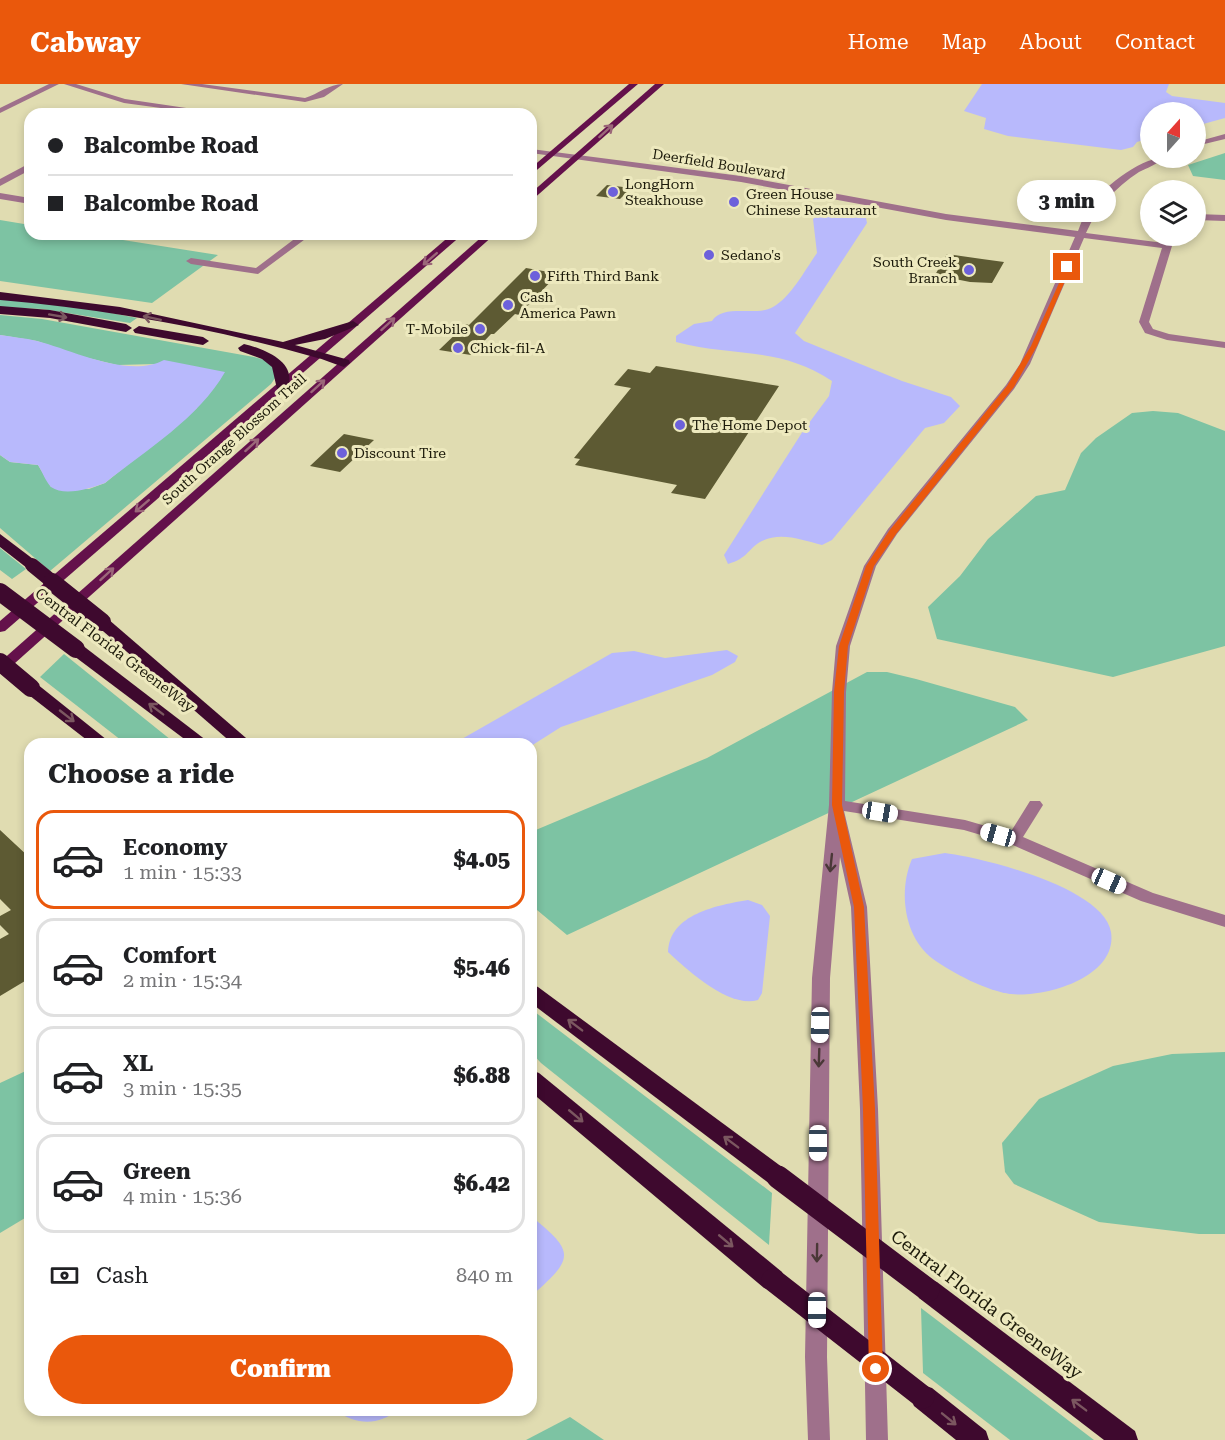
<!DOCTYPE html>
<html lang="en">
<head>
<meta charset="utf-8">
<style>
  :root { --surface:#fff; --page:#f6f6f6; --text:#202124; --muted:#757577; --line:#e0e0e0; --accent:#ea580c }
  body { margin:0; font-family:"Roboto Serif",serif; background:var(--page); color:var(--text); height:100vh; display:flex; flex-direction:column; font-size:22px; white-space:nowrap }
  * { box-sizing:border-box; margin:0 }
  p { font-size:20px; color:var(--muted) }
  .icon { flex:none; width:33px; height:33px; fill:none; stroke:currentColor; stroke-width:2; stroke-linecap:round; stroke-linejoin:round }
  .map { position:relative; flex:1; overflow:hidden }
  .drawer { position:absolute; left:24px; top:654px; width:513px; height:678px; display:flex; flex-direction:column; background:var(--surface); border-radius:18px; box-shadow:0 3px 9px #0003 }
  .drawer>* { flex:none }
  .top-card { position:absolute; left:24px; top:24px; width:513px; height:132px; border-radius:18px; box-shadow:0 3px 9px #0003; display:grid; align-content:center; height:132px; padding:0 24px; background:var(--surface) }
  .needle { width:39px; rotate:21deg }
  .tools { position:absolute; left:1140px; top:18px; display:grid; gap:12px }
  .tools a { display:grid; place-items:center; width:66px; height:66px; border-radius:50%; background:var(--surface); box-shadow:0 3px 9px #0003; font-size:30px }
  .end { position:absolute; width:27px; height:27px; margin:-14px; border:8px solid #ea580c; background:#fff; box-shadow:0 0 0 3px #fff }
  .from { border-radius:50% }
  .bubble { position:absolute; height:42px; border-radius:21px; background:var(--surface); box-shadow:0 3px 9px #0003; font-size:20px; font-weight:800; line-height:42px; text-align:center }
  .car { position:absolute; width:18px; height:36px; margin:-18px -9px; border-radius:8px; box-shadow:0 0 4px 2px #0007; background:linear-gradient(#fff 24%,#345 0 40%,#fff 0 76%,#345 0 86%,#fff 0) }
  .top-card b { display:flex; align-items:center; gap:21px; height:57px; font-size:22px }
  .top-card b+b { border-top:2px solid var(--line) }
  .top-card i { width:15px; height:15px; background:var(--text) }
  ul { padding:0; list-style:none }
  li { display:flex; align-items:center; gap:18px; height:99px; margin:0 12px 9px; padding:0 12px; border:3px solid var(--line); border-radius:18px }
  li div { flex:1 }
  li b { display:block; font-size:22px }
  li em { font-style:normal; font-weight:800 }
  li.current { border-color:var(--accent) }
  li>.icon { width:54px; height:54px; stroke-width:1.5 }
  h2 { padding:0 24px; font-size:27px; line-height:72px }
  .pay { display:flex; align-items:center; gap:15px; height:66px; padding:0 24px; font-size:22px }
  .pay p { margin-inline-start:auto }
  .action { display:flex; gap:12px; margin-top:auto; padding:12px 24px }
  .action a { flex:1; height:69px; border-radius:36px; background:var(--accent); color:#fff; font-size:24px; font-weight:800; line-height:69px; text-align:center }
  header { display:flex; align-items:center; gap:36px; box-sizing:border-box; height:84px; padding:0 30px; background:var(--accent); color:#fff }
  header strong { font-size:28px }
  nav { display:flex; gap:33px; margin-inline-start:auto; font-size:21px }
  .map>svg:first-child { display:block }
  .green { fill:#7dc3a3 }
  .water { fill:#b8b9fc }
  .building { fill:#5d5a33 }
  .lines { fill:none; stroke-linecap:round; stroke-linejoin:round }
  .minor { fill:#9f708b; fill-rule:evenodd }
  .major { fill:#64114b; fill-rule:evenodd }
  .highway { fill:#3e092e; fill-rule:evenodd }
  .highway-bridge-far2 { stroke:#3e092e; stroke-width:14 }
  .highway-bridge-far1 { stroke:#3e092e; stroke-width:18 }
  .highway-bridge { stroke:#3e092e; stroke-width:23 }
  .oneway { stroke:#9b6779 }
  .oneway2 { stroke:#7b5760 }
  .oneway3 { stroke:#4a3837 }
  .route { fill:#ea580c }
  .poi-dot { fill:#6d61db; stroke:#ede9be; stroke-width:2 }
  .labels { text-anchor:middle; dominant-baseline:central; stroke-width:6; stroke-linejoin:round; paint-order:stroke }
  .far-street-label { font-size:14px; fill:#1c1a0a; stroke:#ede9be }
  .far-poi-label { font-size:14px; fill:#1c1a0a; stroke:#ede9be; text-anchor:start }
  .street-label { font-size:15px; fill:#1c1a0a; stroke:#ede9be }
  .near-street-label { font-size:18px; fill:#1c1a0a; stroke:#ede9be }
</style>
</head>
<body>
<header>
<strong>Cabway</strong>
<nav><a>Home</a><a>Map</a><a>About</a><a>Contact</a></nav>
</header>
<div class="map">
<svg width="1225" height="1356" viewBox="0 0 1225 1356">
  <rect width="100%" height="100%" fill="#e0dcb1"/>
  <g class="green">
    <polygon points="1225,69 1225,96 1193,92 1188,81"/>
    <polygon points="0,136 30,141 30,150 85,150 218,171 152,219 0,197"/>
    <polygon points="0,214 96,226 137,234 130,239 42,225 0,223"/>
    <polygon points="0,231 42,235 254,273 269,277 277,291 271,300 50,487 0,444 0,371 10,378 38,381 51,403 89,405 105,399 197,324 156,280 117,281 84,273 37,257 0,251"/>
    <polygon points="1153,327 1178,329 1225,347 1225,562 1113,593 937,555 928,523 960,492 988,455 1036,412 1065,406 1081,369 1096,354 1132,329"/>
    <polygon points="0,464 26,485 12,495 0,486"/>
    <polygon points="64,570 176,660 126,660 40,593"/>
    <polygon points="867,588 887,588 916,595 1015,623 1028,636 567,851 531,821 531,748 707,674"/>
    <polygon points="531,925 772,1109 769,1161 541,979 531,968"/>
    <polygon points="1225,968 1225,1150 1199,1150 1099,1138 1014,1100 1005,1088 1002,1059 1039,1015 1113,982 1172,970"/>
    <polygon points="30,985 30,1131 0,1149 0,999"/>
    <polygon points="921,1224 1094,1356 1010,1356 923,1289"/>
    <polygon points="570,1333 604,1356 526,1356"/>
  </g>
  <g class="water">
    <polygon points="982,0 1169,0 1166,8 1172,12 1225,19 1225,34 1196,42 1196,28 1150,28 1150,54 1137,58 1133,63 1121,66 1008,52 984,45 986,34 964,27"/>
    <path d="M819,125L866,134L867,139L795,249L804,257L902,297L951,313L960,322L944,339L925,344L832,456L822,461C802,456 780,447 760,458C747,466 748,474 728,480L724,471L803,347L829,312L832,297C780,262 732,273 676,258V252L694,240L712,237C723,219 756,233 773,223C791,213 805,186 817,169L813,135L817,132L814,127Z"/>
    <path d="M0,251C12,253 25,254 37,257C73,266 128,295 164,276L225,288C199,334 146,366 105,399C91,404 65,413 51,403C46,398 42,387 38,381L10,378L0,371Z"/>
    <polygon points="727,566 738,572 735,578 712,591 561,643 531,662 453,660 612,569 634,567 665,574"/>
    <path d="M945,769C983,774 1103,803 1111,848C1118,893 1045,914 1011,910C986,907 953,889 933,875C904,854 898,807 912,775Z"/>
    <path d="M748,816L762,821L770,832L762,909L758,916C730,925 687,886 668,868C669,830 718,821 748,816Z"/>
    <path d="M531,1132C575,1168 575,1174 531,1212Z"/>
    <path d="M335,1326H397C379,1342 355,1341 335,1326Z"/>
  </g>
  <g class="building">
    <polygon points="607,101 631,104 620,115 596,112"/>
    <polygon points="947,170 982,175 1004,178 992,199 970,198 935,191"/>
    <polygon points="526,184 549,188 546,191 556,192 519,231 515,230 494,250 491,250 471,271 439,266 466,240 469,241"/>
    <polygon points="656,282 779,302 705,415 671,409 677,401 575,381 580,375 574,374 631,304 614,301 628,285 650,289"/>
    <polygon points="344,350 374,356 340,388 310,382"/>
    <polygon points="0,746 30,774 30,894 0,912 0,855 9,850 0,841 0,832 11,826 0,815"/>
  </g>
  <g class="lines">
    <g class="minor">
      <polygon points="49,0 59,0 0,29 0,24"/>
      <polygon points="64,0 76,0 125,15 227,30 205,30 124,19"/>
      <path d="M181,0H202L305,14C318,10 329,0 343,0L324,13L305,18Z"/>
      <polygon points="1225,50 1225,55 1196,62 1196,58"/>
      <path d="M531,65L741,92L946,130L1078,147C1081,140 1083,132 1087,126C1100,106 1139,74 1163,74C1158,80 1147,84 1139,88C1115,104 1098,122 1086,149L1164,159L1167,152H1175L1149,238L1153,245L1169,250L1225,258V264L1167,256L1145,249L1139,238L1162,164L1084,154L1030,280L1014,305L897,450L876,482L850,562L846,608L845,717L965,736L1010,749L1030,717H1040L1043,721L1023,753L1153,809L1225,831V843L1141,817L1008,759L964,746L844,727L867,823L878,1025L888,1356H866L860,1025L851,823L840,773L830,894L827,1273L830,1356H808L805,1273L812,894L829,721L832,608L836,562L864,482L888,445L1006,301L1020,280L1075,153L946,136L741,98L531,69Z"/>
      <polygon points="30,79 30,86 0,102 0,95"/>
      <polygon points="0,109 30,114 30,120 0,115"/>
      <polygon points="1196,130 1225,131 1225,137 1196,136"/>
      <polygon points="301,150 312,150 258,190 191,180 186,177 191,174 256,184"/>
    </g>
    <g class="major">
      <polygon points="629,0 638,0 531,91 531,84"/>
      <polygon points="655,0 664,0 531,117 531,109"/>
      <polygon points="452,150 463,150 5,547 0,548 0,537"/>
      <polygon points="485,150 495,150 5,588 0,589 0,578"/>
    </g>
    <g class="highway">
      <path d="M0,208L120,223L283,258L353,237L359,241L325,255L295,261L349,276L350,279L344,283C334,280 324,275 314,273C212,244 105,225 0,216Z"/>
      <polygon points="0,222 50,226 126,240 132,244 126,248 50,234 0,230"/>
      <polygon points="139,242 203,253 209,257 203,261 135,249 133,246"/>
      <path d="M244,260C264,265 299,278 287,305H277L272,283L262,275L240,267L238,264Z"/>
      <polygon points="0,450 37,478 40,481 37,484 27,484 0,463"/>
      <polygon points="102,533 108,535 253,660 233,660 96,541 94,538"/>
      <polygon points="76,560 82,561 211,660 191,660 70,569 68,565"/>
      <polygon points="31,599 37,600 112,660 92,660 25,608 22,604 25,600"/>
      <polygon points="531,900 538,903 786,1086 790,1093 786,1100 778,1103 770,1100 531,919"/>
      <polygon points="531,986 539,989 782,1188 785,1196 782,1204 773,1207 764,1204 531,1008"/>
      <polygon points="928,1195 937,1198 1135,1347 1138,1356 1104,1356 919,1214 916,1206 919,1198"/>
      <polygon points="923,1301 932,1304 986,1347 989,1356 956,1356 914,1322 910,1313 914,1304"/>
    </g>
    <polyline class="highway-bridge-far2" points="32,481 54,499"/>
    <g class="highway-bridge-far1">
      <polyline points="52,498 102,538"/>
      <polyline points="0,508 76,565"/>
      <polyline points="0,578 31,604"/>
    </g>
    <g class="highway-bridge">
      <polyline points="778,1093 928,1206"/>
      <polyline points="773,1196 923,1313"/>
    </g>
  </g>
  <defs><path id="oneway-shaft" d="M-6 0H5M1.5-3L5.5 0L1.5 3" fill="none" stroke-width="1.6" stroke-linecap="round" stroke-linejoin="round" transform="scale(1.5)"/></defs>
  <g class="oneway">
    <use href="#oneway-shaft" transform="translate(606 47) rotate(-42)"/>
    <use href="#oneway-shaft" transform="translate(430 175) rotate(139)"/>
    <use href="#oneway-shaft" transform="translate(388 240) rotate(-42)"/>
    <use href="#oneway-shaft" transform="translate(318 302) rotate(-42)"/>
    <use href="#oneway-shaft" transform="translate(252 361) rotate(-42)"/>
    <use href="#oneway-shaft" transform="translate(142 422) rotate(139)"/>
    <use href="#oneway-shaft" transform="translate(107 490) rotate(-42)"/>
  </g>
  <g class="oneway2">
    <use href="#oneway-shaft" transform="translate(58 232) rotate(10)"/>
    <use href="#oneway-shaft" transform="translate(152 234) rotate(-168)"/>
    <use href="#oneway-shaft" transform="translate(156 625) rotate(-143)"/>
    <use href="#oneway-shaft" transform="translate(67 632) rotate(38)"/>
    <use href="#oneway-shaft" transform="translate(575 941) rotate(-143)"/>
    <use href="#oneway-shaft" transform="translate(576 1032) rotate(40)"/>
    <use href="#oneway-shaft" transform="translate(731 1058) rotate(-143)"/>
    <use href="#oneway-shaft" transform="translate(726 1157) rotate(40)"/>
    <use href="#oneway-shaft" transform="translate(1079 1321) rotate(-143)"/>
    <use href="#oneway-shaft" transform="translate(949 1335) rotate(39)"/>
  </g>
  <g class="oneway3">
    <use href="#oneway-shaft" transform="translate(831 779) rotate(96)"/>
    <use href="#oneway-shaft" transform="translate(819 974) rotate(92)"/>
    <use href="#oneway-shaft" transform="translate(817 1169) rotate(91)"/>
  </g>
  <polygon class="route" points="1067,181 1071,183 1037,262 1014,303 896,450 874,482 848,562 844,608 842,721 864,823 875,1025 883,1285 876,1292 869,1285 863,1025 854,823 832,721 834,608 839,562 866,482 889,447 1007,302 1031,262"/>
  <g class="poi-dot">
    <circle cx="613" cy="108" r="6"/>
    <circle cx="734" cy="118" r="6"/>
    <circle cx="709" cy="171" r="6"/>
    <circle cx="969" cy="186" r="6"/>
    <circle cx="535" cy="192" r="6"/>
    <circle cx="508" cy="221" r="6"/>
    <circle cx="480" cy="245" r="6"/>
    <circle cx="458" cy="264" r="6"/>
    <circle cx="680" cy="341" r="6"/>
    <circle cx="342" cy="369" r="6"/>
  </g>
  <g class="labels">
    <g class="far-street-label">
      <text transform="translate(719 80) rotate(9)">Deerfield Boulevard</text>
      <text transform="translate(234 355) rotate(-42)">South Orange Blossom Trail</text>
    </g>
    <g class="far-poi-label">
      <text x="625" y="100">LongHorn<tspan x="625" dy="16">Steakhouse</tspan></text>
      <text x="746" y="110">Green House<tspan x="746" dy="16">Chinese Restaurant</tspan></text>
      <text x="721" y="171">Sedano's</text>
      <text x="957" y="178" text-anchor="end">South Creek<tspan x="957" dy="16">Branch</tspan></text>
      <text x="547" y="192">Fifth Third Bank</text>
      <text x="520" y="213">Cash<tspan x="520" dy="16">America Pawn</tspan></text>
      <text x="468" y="245" text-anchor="end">T-Mobile</text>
      <text x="470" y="264">Chick-fil-A</text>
      <text x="692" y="341">The Home Depot</text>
      <text x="354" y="369">Discount Tire</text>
    </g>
    <g class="street-label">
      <text transform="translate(115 566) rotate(37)">Central Florida GreeneWay</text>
    </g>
    <g class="near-street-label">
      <text transform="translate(987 1220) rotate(37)">Central Florida GreeneWay</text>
    </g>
  </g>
</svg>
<div class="tools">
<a><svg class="needle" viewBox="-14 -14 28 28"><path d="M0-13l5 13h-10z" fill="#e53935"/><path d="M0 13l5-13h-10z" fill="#757577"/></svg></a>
<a><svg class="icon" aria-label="layers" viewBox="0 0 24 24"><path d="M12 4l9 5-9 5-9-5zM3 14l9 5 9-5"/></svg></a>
</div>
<i class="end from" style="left:876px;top:1285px"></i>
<i class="end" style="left:1067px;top:183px"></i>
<div class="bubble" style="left:1017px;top:96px;width:99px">3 min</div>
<i class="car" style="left:880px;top:728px;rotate:99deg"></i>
<i class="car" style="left:998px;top:751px;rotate:286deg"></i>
<i class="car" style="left:1109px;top:797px;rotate:114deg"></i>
<i class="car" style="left:820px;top:941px;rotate:181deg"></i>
<i class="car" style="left:818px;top:1059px;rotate:180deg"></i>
<i class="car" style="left:817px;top:1226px;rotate:180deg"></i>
<div class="top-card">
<b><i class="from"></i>Balcombe Road</b>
<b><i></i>Balcombe Road</b>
</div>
<section class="drawer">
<h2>Choose a ride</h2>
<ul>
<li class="current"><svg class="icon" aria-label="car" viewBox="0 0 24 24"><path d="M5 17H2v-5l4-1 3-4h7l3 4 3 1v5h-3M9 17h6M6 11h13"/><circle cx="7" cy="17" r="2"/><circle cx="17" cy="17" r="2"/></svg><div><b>Economy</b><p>1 min · 15:33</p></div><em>$4.05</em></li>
<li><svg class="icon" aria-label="car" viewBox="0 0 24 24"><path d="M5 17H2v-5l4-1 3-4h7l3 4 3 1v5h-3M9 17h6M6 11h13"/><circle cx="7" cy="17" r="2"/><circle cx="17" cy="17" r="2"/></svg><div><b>Comfort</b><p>2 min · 15:34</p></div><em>$5.46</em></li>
<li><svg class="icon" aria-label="car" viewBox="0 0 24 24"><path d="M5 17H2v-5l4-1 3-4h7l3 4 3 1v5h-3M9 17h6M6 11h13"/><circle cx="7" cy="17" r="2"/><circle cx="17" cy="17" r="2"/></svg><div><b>XL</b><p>3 min · 15:35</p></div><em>$6.88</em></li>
<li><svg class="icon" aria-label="car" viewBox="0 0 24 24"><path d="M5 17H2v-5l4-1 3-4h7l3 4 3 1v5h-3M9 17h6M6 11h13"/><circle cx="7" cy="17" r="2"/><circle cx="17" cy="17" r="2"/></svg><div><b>Green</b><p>4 min · 15:36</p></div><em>$6.42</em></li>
</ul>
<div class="pay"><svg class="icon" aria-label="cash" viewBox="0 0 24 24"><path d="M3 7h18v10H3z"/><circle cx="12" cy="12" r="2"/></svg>Cash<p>840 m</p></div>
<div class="action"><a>Confirm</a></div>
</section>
</div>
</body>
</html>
